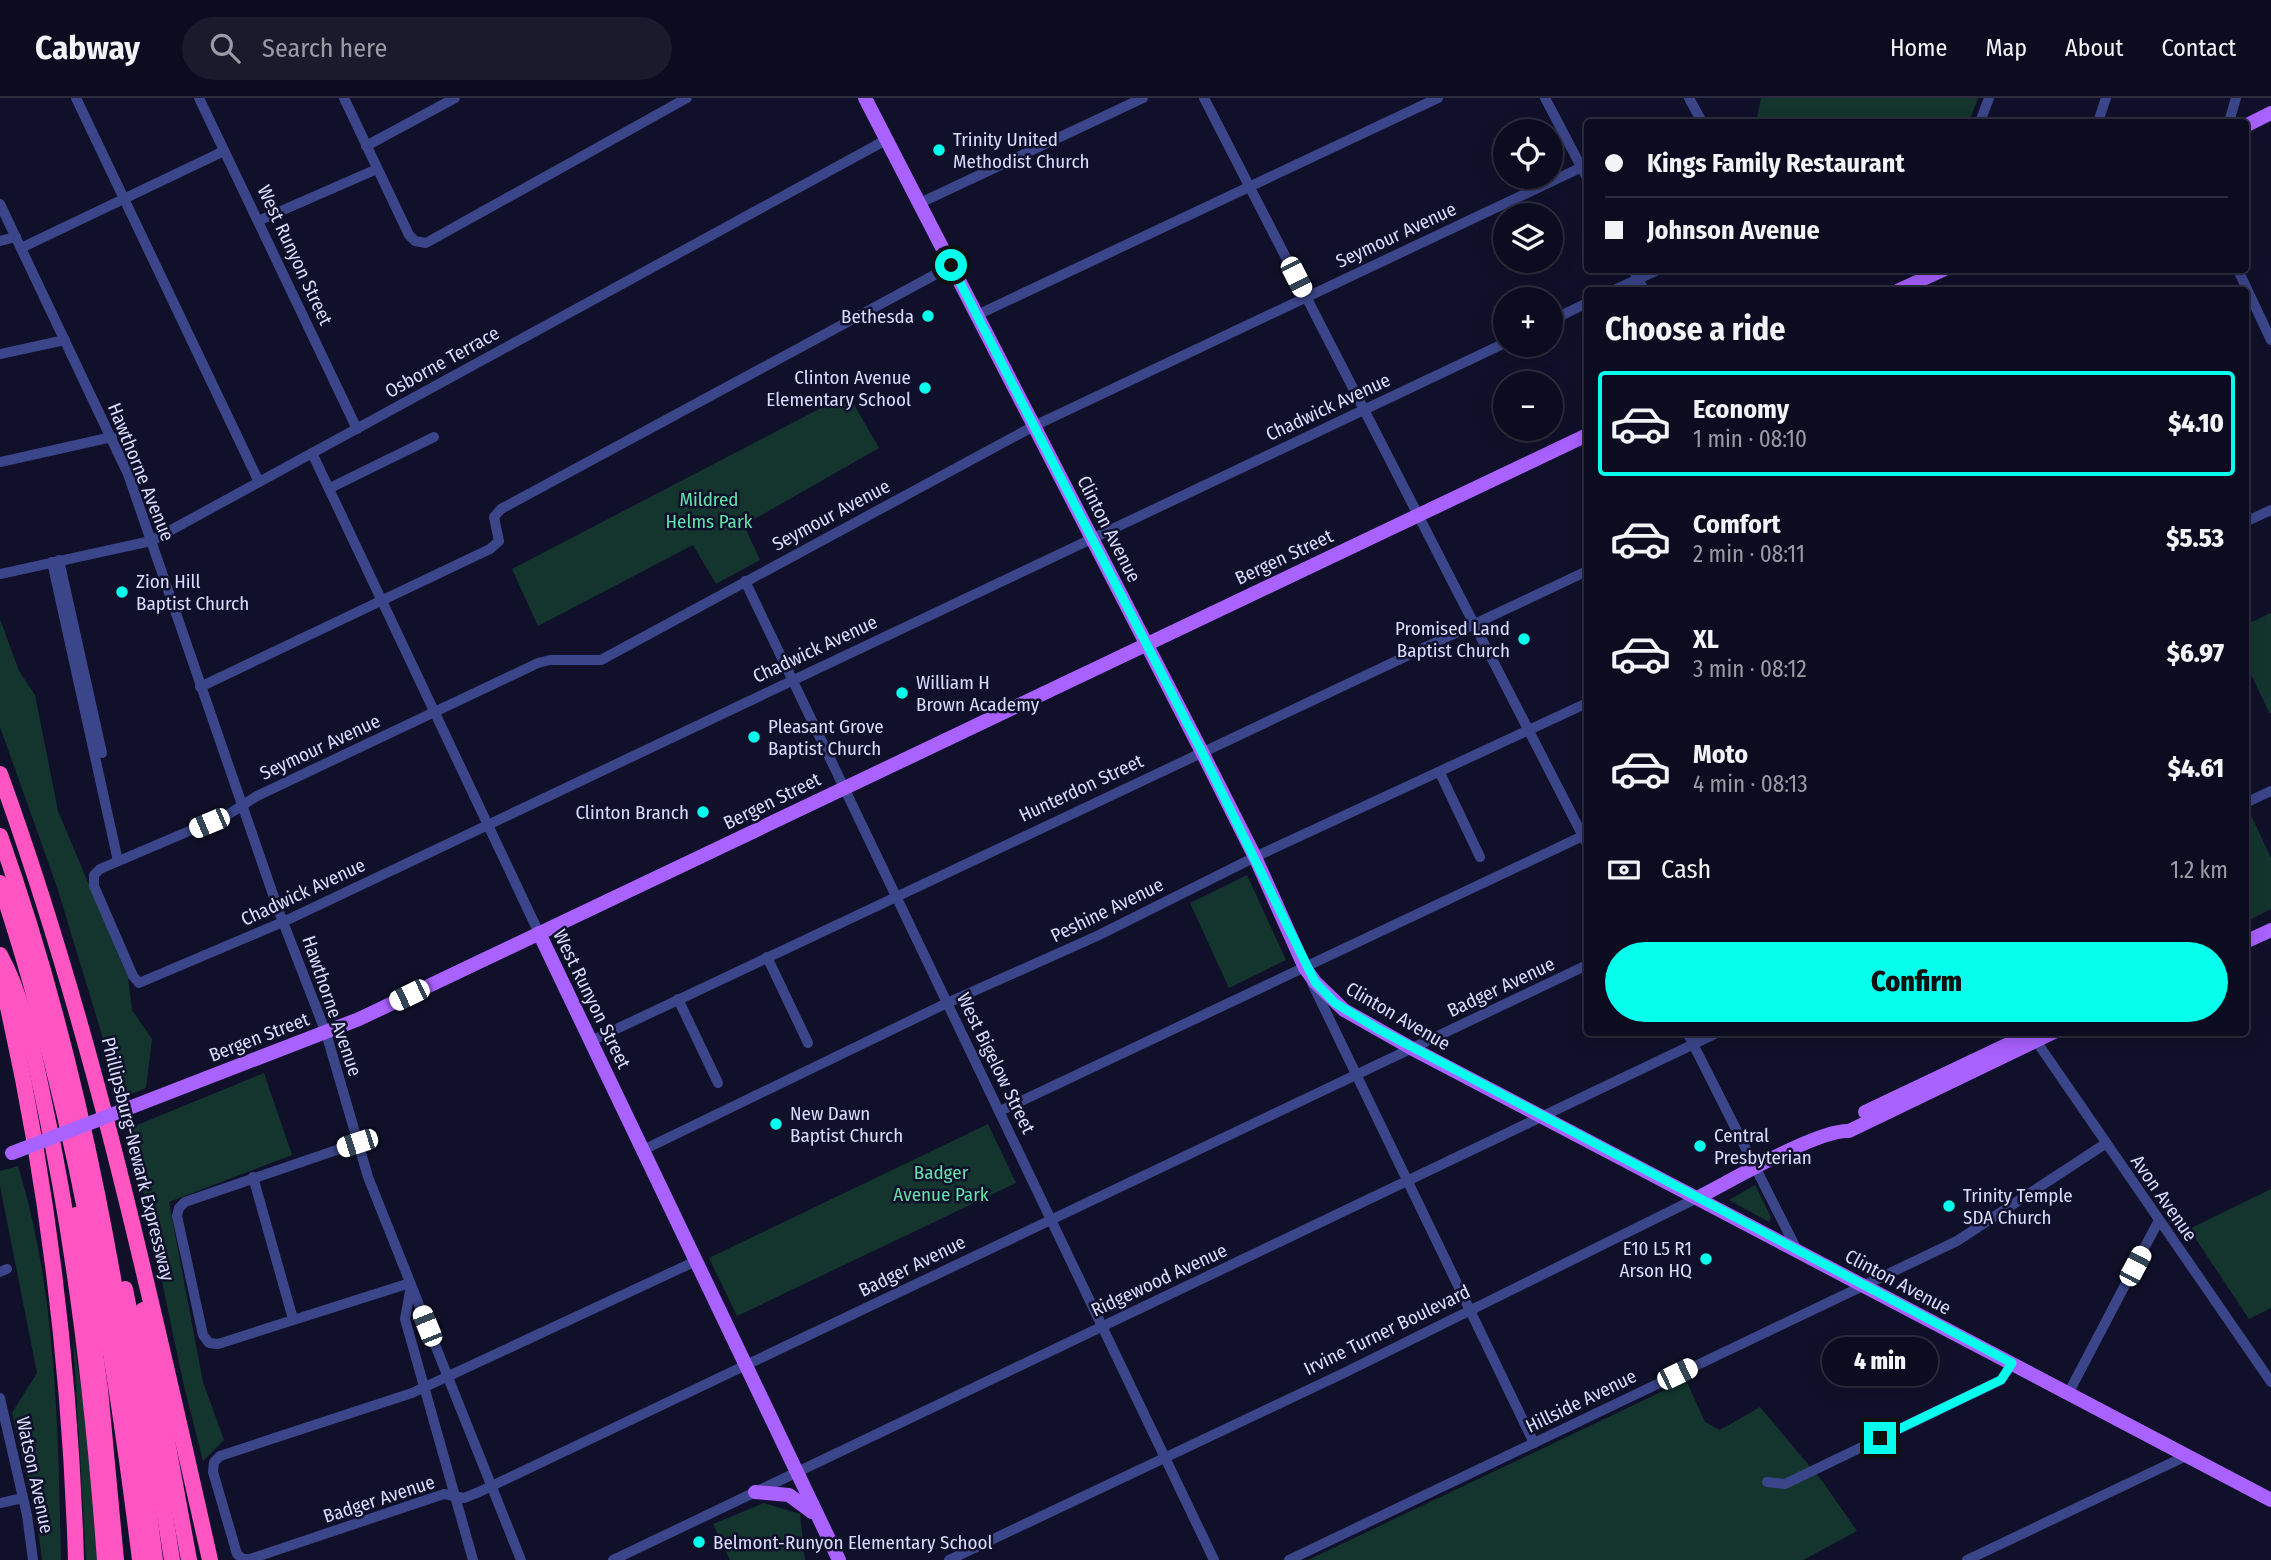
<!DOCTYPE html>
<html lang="en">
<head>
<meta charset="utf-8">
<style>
  :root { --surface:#0c0c20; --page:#1a1a2d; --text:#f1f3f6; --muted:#9a9ba5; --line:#2c2c3e; --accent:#06ffed }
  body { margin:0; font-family:"Fira Sans Condensed",sans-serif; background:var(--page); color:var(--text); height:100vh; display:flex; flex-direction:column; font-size:26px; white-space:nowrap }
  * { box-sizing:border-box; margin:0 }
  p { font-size:23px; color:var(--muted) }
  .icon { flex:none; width:38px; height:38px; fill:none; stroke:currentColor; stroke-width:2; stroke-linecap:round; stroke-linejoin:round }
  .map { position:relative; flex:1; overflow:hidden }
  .sheet { position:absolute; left:1584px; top:189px; width:665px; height:749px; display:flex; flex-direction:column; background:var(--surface); border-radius:7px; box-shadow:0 4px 18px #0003,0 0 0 2px var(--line) }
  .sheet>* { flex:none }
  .guide { position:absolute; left:1584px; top:21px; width:665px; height:154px; border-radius:7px; box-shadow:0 4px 18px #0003,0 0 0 2px var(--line); display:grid; align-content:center; height:154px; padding:0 21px; background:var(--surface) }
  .controls { position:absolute; left:1493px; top:21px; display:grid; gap:14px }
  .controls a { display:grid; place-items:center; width:70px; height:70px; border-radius:50%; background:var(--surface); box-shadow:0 4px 18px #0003,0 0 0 2px var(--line); font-size:35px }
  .end { position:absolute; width:32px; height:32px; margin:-16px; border:9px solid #06ffed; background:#111; box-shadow:0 0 0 4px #111 }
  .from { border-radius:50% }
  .bubble { position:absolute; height:49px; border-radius:24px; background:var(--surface); box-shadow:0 4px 18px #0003,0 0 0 2px var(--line); font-size:23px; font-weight:800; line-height:49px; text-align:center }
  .car { position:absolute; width:21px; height:42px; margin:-21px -10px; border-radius:9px; box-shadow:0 0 5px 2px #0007; background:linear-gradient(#fff 24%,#345 0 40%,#fff 0 76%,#345 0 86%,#fff 0) }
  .guide b { display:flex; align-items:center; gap:24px; height:66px; font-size:26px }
  .guide b+b { border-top:2px solid var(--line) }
  .guide i { width:18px; height:18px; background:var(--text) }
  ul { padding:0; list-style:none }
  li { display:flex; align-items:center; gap:21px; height:105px; margin:0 14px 10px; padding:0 7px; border:4px solid transparent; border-radius:7px }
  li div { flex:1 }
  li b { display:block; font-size:26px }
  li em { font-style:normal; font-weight:800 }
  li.current { border-color:var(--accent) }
  li>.icon { width:63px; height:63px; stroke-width:1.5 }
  h2 { padding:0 21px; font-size:32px; line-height:84px }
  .pay { display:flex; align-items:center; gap:18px; height:77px; padding:0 21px; font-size:26px }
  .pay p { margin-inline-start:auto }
  .button { display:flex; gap:14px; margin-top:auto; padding:14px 21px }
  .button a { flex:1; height:80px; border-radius:42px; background:var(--accent); color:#111; font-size:28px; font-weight:800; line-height:80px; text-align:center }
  header { display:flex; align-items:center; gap:42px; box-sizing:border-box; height:98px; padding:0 35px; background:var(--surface); border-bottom:2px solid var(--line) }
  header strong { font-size:33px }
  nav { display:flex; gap:38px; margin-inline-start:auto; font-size:24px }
  .search { width:490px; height:63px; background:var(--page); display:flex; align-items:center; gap:18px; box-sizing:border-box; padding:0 24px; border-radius:38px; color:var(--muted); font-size:26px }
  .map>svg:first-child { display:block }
  .green { fill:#13352e }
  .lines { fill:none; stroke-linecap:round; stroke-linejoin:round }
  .minor { stroke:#3b468a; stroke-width:10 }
  .major { stroke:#a961ff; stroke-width:14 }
  .highway { stroke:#ff55c3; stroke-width:16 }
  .major-bridge { stroke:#a961ff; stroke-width:14 }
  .route { stroke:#06ffed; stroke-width:9 }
  .poi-dot { fill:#06ffed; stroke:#10102a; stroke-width:2.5 }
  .labels { text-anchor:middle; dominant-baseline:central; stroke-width:5; stroke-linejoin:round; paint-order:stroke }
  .poi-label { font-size:19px; fill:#dadcff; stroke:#10102a; text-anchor:start }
  .street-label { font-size:19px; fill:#dadcff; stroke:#10102a }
  .park-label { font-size:19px; fill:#63e2ac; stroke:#10102a }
</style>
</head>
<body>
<header>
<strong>Cabway</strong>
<div class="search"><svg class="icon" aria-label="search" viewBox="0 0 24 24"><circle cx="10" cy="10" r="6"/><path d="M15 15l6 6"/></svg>Search here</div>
<nav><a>Home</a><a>Map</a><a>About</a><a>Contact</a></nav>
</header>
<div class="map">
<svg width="2271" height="1462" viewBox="0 0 2271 1462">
  <rect width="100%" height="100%" fill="#10102a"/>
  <g class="green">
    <polygon points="1761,0 1978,0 1969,24 1756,24"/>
    <polygon points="848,296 879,350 744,427 760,462 716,486 693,447 538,528 512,471"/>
    <polygon points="2271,515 2271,615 2270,616 2245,564 2245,527"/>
    <polygon points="0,521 19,573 35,597 58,713 128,880 132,912 152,941 146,990 121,1000 57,789 0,629"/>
    <polygon points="2250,715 2271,760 2271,811 2245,824 2245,717"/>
    <polygon points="1247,777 1286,862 1229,890 1190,805"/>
    <polygon points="264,975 292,1057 169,1104 203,1284 224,1342 203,1363 183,1284 130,1030"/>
    <polygon points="988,1026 1016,1085 737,1218 709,1160"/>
    <path d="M18,1068C57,1195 58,1331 61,1462H42L37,1423L12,1315L37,1275L0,1088V1073Z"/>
    <polygon points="1755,1087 1771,1119 1769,1124 1729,1102"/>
    <polygon points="2271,1091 2271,1210 2249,1221 2189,1131"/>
    <polygon points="73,1239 84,1309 99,1462 86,1462"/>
    <polygon points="1686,1282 1705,1324 1720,1332 1760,1309 1823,1384 1857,1433 1803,1462 1308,1462"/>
    <polygon points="764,1405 800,1416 805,1462 730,1462 713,1426"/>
  </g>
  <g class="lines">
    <g class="minor">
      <polyline points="76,0 259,384"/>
      <polyline points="199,0 357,331"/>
      <polyline points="344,0 409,137 415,143 426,145 687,0"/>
      <polyline points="1204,0 1587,746"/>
      <polyline points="1545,0 1587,80"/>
      <polyline points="1689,0 1702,24"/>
      <polyline points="1980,24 1989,0"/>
      <polyline points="2098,24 2106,0"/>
      <polyline points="2229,24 2236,0"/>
      <polyline points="366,48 455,0"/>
      <polyline points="920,105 1143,0"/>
      <polyline points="0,106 128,376 278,811 326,935 368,1079 521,1462"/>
      <polyline points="258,123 377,71"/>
      <polyline points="0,143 16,139"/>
      <polyline points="21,150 224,53"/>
      <polyline points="1633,172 1644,192"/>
      <polyline points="2238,172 2271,242"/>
      <polyline points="1614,192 1658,172"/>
      <polyline points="977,217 1438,0"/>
      <polyline points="1550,223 1587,205"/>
      <polyline points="1505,245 283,824 139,885 133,878 94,788 94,777 100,771 229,716 257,698 538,565 550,562 601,562 1034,328 1582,69"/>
      <polyline points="0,256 65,242"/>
      <polyline points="312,355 539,835"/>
      <polyline points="0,364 112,339"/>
      <polyline points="330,390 434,339"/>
      <polyline points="2245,424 2271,412"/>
      <polyline points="59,462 102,655"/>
      <polyline points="52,464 118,763"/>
      <polyline points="0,476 151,443 886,42"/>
      <polyline points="745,483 1214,1462"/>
      <polyline points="200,589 490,451 499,443 494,419 501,411 951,168"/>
      <polyline points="1440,675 1480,759"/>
      <polyline points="2245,705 2271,693"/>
      <polyline points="767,859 808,945"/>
      <polyline points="1312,885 1534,1345"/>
      <polyline points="678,901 718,985"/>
      <polyline points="1687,934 1797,1152"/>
      <polyline points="2030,934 2271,1284"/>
      <polyline points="591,943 1587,473"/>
      <polyline points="1000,1013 1587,736"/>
      <polyline points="357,1045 185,1104 179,1110 177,1118 203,1237 209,1245 218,1246 410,1185"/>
      <polyline points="643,1052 947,905 1097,838 1255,759 1587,605"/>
      <polyline points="253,1079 293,1221"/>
      <polyline points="696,1163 412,1295 220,1358 214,1364 213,1374 237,1456 243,1461 250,1461 444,1396 464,1400 479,1394 1587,867"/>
      <polyline points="0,1174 7,1171"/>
      <polyline points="411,1188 405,1221 473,1462"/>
      <polyline points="2068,1296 2159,1122"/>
      <polyline points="0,1300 27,1417 33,1462"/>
      <polyline points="1767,1384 1785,1386 2001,1282 2012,1266"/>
      <polyline points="0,1405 23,1400"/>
      <polyline points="613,1462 1719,934"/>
      <polyline points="949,1462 1346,1274 1697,1100"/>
      <polyline points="1289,1462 1957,1143 2105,1046"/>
      <polyline points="1967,1462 2186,1358"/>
    </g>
    <g class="major">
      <polyline points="865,0 1201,652 1255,759 1305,870 1315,884 1344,912 1411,950 2271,1402"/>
      <polyline points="2245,28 2271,15"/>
      <polyline points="1899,192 1943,172"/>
      <polyline points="539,835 839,1462"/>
      <polyline points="2245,844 2271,832"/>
      <polyline points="129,1010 359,921 1587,337"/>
      <polyline points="1865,1014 2021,940"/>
      <path d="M1697,1100C1729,1084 1818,1031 1849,1033L2054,934"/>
      <polyline points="755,1394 789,1397 812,1414"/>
    </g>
    <g class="highway">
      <path d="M0,676C93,932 150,1197 210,1462"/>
      <path d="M0,738C83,971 124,1217 155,1462"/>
      <path d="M0,785C73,1004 112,1234 140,1462"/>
      <path d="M0,857C25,903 34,958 45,1009C77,1157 94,1311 105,1462"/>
      <path d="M0,875C46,1068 70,1264 76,1462"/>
      <polyline points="76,1117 100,1291 116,1462"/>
      <polyline points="125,1191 146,1296 172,1462"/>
      <polyline points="143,1212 189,1462"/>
    </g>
    <polyline class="major-bridge" points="12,1055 129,1010"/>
  </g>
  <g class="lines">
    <polyline class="route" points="951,167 1201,652 1315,884 1335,905 1378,931 2012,1265 2001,1282 1880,1340"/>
  </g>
  <g class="poi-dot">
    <circle cx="939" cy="52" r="7"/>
    <circle cx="928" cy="218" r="7"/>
    <circle cx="925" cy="290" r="7"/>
    <circle cx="122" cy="494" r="7"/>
    <circle cx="1524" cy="541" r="7"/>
    <circle cx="902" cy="595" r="7"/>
    <circle cx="754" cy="639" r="7"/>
    <circle cx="703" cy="714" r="7"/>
    <circle cx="776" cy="1026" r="7"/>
    <circle cx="1700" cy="1048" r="7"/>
    <circle cx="1949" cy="1108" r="7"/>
    <circle cx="1706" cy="1161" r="7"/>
    <circle cx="699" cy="1444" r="7"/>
  </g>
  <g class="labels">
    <g class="poi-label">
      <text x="953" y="41">Trinity United<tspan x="953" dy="22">Methodist Church</tspan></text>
      <text x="914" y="218" text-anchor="end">Bethesda</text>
      <text x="911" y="279" text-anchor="end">Clinton Avenue<tspan x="911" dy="22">Elementary School</tspan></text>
      <text x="136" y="483">Zion Hill<tspan x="136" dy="22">Baptist Church</tspan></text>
      <text x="1510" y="530" text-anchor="end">Promised Land<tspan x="1510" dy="22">Baptist Church</tspan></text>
      <text x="916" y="584">William H<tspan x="916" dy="22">Brown Academy</tspan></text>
      <text x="768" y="628">Pleasant Grove<tspan x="768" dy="22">Baptist Church</tspan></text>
      <text x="689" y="714" text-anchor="end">Clinton Branch</text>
      <text x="790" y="1015">New Dawn<tspan x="790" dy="22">Baptist Church</tspan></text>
      <text x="1714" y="1037">Central<tspan x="1714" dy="22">Presbyterian</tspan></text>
      <text x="1963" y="1097">Trinity Temple<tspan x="1963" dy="22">SDA Church</tspan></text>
      <text x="1692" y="1150" text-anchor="end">E10 L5 R1<tspan x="1692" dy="22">Arson HQ</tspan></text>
      <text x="713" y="1444">Belmont-Runyon Elementary School</text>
    </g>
    <g class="street-label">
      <text transform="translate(1396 137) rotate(-25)">Seymour Avenue</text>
      <text transform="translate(295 157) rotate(65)">West Runyon Street</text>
      <text transform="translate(442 264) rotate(-29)">Osborne Terrace</text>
      <text transform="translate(1328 309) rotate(-25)">Chadwick Avenue</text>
      <text transform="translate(141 374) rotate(68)">Hawthorne Avenue</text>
      <text transform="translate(831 417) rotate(-28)">Seymour Avenue</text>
      <text transform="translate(1109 431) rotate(63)">Clinton Avenue</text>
      <text transform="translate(1284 459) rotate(-25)">Bergen Street</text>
      <text transform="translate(815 551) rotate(-25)">Chadwick Avenue</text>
      <text transform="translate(320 649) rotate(-25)">Seymour Avenue</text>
      <text transform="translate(1081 690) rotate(-25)">Hunterdon Street</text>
      <text transform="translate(772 703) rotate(-26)">Bergen Street</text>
      <text transform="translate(303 794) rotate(-25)">Chadwick Avenue</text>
      <text transform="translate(1107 812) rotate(-26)">Peshine Avenue</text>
      <text transform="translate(1501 889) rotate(-25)">Badger Avenue</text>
      <text transform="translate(592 901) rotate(64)">West Runyon Street</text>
      <text transform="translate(332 908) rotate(71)">Hawthorne Avenue</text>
      <text transform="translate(1398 918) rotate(30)">Clinton Avenue</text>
      <text transform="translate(259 939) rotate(-21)">Bergen Street</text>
      <text transform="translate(996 965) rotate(64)">West Bigelow Street</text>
      <text transform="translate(138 1061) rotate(76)">Phillipsburg-Newark Expressway</text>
      <text transform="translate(2164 1100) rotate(55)">Avon Avenue</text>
      <text transform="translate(912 1168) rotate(-26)">Badger Avenue</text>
      <text transform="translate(1159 1182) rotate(-25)">Ridgewood Avenue</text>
      <text transform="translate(1898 1184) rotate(28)">Clinton Avenue</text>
      <text transform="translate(1387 1232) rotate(-26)">Irvine Turner Boulevard</text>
      <text transform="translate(1581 1303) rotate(-26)">Hillside Avenue</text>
      <text transform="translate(35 1377) rotate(78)">Watson Avenue</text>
      <text transform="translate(379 1401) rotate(-18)">Badger Avenue</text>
    </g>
    <g class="park-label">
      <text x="709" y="401">Mildred<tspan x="709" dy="22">Helms Park</tspan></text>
      <text x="941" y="1074">Badger<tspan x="941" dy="22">Avenue Park</tspan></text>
    </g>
  </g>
</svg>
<div class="controls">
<a><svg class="icon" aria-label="locate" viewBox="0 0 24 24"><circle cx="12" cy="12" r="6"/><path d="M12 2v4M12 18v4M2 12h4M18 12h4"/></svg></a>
<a><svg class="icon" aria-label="layers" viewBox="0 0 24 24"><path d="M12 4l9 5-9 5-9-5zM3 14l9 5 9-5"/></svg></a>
<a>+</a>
<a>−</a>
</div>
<i class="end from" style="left:951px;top:167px"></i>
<i class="end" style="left:1880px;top:1340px"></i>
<div class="bubble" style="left:1822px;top:1239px;width:116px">4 min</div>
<i class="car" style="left:1296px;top:179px;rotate:153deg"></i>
<i class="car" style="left:209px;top:725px;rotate:247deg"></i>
<i class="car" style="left:409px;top:897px;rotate:244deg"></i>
<i class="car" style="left:357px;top:1045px;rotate:252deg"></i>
<i class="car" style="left:2135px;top:1168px;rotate:28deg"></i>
<i class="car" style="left:427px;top:1228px;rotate:338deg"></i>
<i class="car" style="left:1677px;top:1276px;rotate:64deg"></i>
<div class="guide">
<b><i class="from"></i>Kings Family Restaurant</b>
<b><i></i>Johnson Avenue</b>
</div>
<section class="sheet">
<h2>Choose a ride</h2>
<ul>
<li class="current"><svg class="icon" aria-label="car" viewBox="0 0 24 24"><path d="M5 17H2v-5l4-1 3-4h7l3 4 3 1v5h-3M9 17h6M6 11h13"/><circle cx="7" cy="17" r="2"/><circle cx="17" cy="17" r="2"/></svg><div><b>Economy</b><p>1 min · 08:10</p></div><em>$4.10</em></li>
<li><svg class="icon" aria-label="car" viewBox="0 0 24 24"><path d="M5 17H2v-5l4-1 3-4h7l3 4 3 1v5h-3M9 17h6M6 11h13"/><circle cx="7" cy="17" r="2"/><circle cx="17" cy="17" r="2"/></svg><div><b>Comfort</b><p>2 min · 08:11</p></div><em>$5.53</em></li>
<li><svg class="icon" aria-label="car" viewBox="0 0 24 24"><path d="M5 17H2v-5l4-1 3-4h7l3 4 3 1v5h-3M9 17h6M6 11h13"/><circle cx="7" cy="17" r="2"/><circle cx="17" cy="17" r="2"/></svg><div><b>XL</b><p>3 min · 08:12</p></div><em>$6.97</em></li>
<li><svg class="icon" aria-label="car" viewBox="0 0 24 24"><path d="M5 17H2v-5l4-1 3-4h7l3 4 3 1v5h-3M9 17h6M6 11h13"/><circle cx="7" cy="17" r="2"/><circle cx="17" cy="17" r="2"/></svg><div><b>Moto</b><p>4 min · 08:13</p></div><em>$4.61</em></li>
</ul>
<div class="pay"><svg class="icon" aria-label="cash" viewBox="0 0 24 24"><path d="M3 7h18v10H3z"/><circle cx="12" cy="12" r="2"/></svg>Cash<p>1.2 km</p></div>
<div class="button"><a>Confirm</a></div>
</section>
</div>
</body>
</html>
